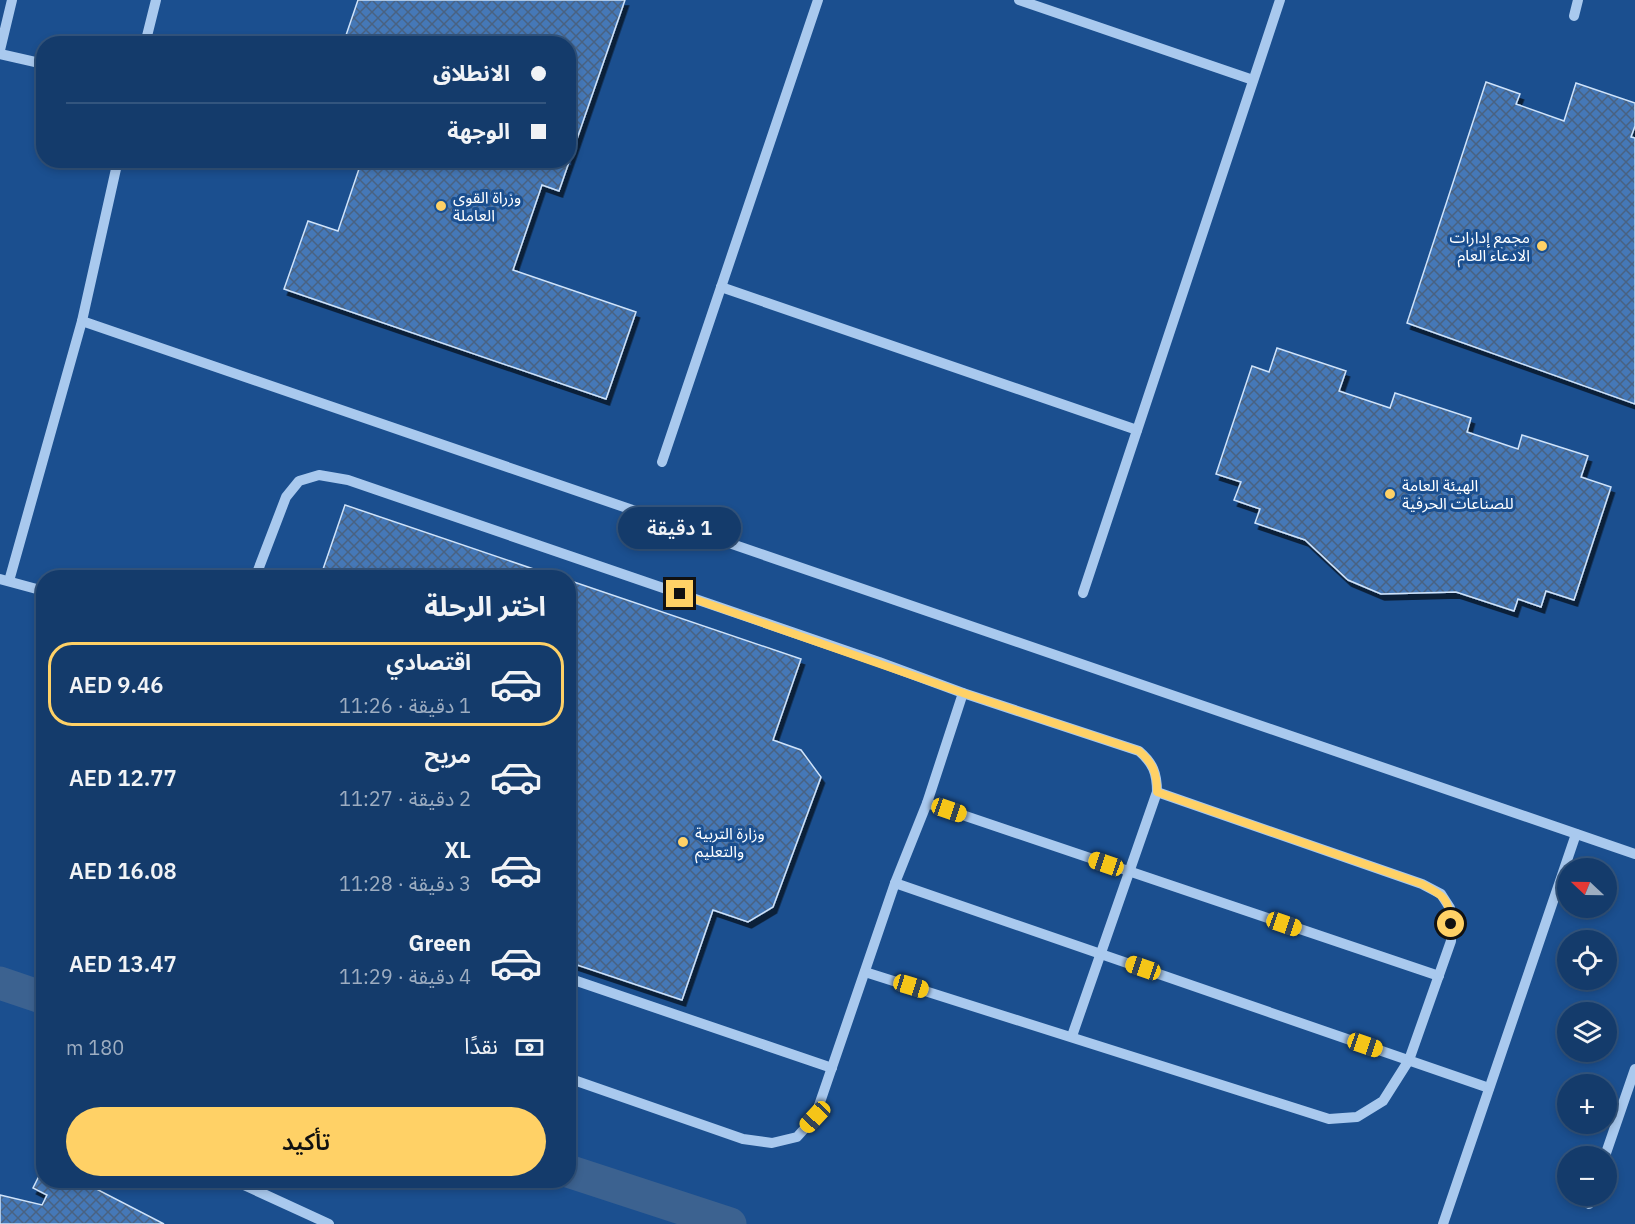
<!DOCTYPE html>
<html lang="ar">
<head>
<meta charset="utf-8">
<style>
  :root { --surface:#143b6b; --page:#214673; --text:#f1f3f6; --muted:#9dadc1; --line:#33557e; --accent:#ffd166 }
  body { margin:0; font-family:"IBM Plex Sans","Noto Sans Arabic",sans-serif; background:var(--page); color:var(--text); direction:rtl; height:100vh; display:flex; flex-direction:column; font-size:22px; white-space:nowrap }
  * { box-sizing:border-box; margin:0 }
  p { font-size:20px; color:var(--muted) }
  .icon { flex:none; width:33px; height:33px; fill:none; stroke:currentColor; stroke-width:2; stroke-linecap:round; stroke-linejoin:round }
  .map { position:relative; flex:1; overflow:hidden; direction:ltr }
  .panel { position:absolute; left:36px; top:570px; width:540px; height:618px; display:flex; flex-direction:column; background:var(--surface); border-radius:24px; box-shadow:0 3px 9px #0003,0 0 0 2px var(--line); direction:rtl }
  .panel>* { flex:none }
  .hud { position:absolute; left:36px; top:36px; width:540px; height:132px; border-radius:24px; box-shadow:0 3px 9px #0003,0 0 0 2px var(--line); direction:rtl; display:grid; align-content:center; height:132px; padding:0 30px; background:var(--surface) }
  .needle { width:39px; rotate:292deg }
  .tools { position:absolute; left:1557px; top:858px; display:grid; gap:12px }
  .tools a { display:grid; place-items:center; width:60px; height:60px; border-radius:50%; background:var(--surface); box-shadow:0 3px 9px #0003,0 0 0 2px var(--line); font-size:30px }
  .end { position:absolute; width:27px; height:27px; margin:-14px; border:8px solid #ffd166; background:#111; box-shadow:0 0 0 3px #111 }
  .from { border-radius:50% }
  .bubble { position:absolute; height:42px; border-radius:21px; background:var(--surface); box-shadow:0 3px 9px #0003,0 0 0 2px var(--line); font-size:20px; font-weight:600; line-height:42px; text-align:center; direction:rtl }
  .car { position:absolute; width:18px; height:36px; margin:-18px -9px; border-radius:8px; box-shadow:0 0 4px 2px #0007; background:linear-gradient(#f5c518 24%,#345 0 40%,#f5c518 0 76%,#345 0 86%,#f5c518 0) }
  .hud b { display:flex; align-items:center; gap:21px; height:57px; font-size:22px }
  .hud b+b { border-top:2px solid var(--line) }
  .hud i { width:15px; height:15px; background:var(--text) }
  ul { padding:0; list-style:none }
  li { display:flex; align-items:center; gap:18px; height:84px; margin:0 12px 9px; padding:0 18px; border:3px solid transparent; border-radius:24px }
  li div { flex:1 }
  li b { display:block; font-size:22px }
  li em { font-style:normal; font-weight:600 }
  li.selected { border-color:var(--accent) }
  li>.icon { width:54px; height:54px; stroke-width:1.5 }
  h2 { padding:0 30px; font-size:27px; line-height:72px }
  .pay { display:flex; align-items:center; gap:15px; height:66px; padding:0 30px; font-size:22px }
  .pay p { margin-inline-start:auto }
  .cta { display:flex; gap:12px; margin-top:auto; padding:12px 30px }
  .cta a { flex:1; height:69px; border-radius:36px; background:var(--accent); color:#111; font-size:24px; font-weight:600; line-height:69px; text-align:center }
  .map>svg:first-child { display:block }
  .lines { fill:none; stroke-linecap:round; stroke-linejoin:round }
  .canal { stroke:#3c6290; stroke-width:33 }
  .building { fill:url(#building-cross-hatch); stroke:#cfe3fa; stroke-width:1.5; filter:url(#shadow) }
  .minor { stroke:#a9c9ee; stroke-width:10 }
  .route { stroke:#ffd166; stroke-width:8 }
  .poi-dot { fill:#ffd166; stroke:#1b4f8f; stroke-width:2 }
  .labels { text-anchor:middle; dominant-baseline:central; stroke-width:6; stroke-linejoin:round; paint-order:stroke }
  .poi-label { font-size:16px; fill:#fff; stroke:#1b4f8f; text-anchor:start }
</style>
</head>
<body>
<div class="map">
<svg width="1635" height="1224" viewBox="0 0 1635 1224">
  <defs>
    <pattern id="building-cross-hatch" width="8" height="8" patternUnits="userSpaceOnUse" patternTransform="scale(1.5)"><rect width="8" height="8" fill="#4478b7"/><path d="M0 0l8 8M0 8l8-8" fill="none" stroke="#486282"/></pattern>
    <filter id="shadow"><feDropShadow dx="3.5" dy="6" stdDeviation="0" flood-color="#0009"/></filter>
  </defs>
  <rect width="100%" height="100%" fill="#1b4f8f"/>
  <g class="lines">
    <g class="canal">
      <polyline points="0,983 44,998"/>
      <polyline points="568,1171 730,1224"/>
    </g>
  </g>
  <g class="building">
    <polygon points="358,0 625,0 559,191 542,185 513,270 636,312 606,399 284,289 308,221 338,231 362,160 568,160 568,44 343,44"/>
    <polygon points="1486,82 1520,94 1516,104 1564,121 1576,83 1635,103 1635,126 1631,137 1635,138 1635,404 1407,323"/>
    <polygon points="1277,348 1346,371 1339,391 1390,408 1395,393 1471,418 1467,432 1518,449 1522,435 1588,456 1581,477 1611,487 1574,600 1546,591 1541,607 1518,599 1514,611 1456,592 1381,594 1348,580 1305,540 1255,523 1260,509 1234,500 1241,482 1216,474 1252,366 1269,372"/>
    <polygon points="345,505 560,578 320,578"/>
    <polygon points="568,580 801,659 773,740 801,750 821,777 773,907 748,922 713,910 682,1000 568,962"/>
    <polygon points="44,1166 44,1180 79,1180 164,1224 0,1224 0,1195 42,1205 47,1195 33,1188"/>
  </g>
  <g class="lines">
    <g class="minor">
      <polyline points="1019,0 1253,80"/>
      <polyline points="1574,16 1578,0"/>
      <polyline points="145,44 156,0"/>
      <polyline points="0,50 12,0"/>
      <polyline points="0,54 44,64"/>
      <polyline points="721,287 1137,430"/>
      <polyline points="82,321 1635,854"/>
      <polyline points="662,462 818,0"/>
      <path d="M255,578L286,497L299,481L319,475L348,480L879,662L963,693L1139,751C1153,763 1157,773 1157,792L1072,1036"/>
      <polyline points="0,579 44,591"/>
      <polyline points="9,581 82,321 118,160"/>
      <polyline points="1083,593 1280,0"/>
      <polyline points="927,803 1439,976"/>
      <polyline points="895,883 1489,1088"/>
      <polyline points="865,972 1329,1119 1357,1117 1383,1101 1409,1060 1451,941 1450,908 1441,894 1422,884 1157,792"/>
      <polyline points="568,978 832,1068"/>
      <polyline points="568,1078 743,1139 772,1143 797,1137 815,1117 895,883 927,803 963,693"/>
      <polyline points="1605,1156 1635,1069"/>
      <polyline points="233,1180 329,1224"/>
      <polyline points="1589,1204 1592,1196"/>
      <polyline points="1443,1224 1576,834"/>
    </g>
  </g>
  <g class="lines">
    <path class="route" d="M680,594L963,693L1139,751C1153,763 1157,773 1157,792L1422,884C1443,895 1450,899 1451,924"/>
  </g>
  <g class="poi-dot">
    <circle cx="441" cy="206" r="6"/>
    <circle cx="1542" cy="246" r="6"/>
    <circle cx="1390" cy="494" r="6"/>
    <circle cx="683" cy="842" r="6"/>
  </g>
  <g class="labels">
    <g class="poi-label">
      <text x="453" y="197">وزراة القوى<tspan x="453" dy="18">العاملة</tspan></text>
      <text x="1530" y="237" text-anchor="end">مجمع إدارات<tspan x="1530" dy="18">الادعاء العام</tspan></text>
      <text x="1402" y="485">الهيئة العامة<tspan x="1402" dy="18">للصناعات الحرفية</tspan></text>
      <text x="695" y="833">وزارة التربية<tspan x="695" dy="18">والتعليم</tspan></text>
    </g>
  </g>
</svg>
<div class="tools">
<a><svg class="needle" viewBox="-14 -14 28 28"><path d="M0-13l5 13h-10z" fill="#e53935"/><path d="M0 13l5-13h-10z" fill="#9dadc1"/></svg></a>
<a><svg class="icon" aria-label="locate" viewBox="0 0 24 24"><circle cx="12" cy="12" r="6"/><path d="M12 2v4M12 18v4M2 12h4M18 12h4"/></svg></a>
<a><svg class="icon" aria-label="layers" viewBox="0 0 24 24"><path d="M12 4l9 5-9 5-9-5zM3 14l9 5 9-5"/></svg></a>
<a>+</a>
<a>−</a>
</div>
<i class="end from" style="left:1451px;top:924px"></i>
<i class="end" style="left:680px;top:594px"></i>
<div class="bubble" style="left:618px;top:507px;width:123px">1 دقيقة</div>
<i class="car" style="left:949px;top:810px;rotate:109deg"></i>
<i class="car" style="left:1106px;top:864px;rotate:289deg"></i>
<i class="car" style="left:1284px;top:924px;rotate:109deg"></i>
<i class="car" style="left:1143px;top:968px;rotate:289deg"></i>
<i class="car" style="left:911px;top:986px;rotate:107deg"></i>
<i class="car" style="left:1365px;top:1045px;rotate:109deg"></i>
<i class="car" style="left:815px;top:1117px;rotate:223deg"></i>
<div class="hud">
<b><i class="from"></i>الانطلاق</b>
<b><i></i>الوجهة</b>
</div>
<section class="panel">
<h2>اختر الرحلة</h2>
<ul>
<li class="selected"><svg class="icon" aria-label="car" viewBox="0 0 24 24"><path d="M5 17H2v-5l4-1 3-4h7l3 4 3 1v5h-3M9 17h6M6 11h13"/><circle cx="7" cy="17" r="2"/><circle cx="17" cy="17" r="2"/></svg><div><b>اقتصادي</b><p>1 دقيقة · 11:26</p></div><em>AED 9.46</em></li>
<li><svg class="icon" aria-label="car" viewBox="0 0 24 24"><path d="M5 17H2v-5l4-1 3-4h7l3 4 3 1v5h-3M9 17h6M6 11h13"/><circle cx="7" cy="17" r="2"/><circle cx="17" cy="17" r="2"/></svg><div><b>مريح</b><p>2 دقيقة · 11:27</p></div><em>AED 12.77</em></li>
<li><svg class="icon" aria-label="car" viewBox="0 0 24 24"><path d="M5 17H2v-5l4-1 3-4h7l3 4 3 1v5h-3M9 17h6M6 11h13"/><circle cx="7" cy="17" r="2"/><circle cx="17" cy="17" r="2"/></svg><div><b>XL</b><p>3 دقيقة · 11:28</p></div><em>AED 16.08</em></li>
<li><svg class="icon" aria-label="car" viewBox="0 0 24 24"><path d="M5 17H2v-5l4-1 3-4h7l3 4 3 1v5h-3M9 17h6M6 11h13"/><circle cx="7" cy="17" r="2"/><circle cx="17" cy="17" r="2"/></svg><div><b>Green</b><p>4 دقيقة · 11:29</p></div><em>AED 13.47</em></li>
</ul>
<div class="pay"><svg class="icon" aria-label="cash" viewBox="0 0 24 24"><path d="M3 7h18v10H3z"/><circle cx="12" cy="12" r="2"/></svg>نقدًا<p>180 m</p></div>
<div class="cta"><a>تأكيد</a></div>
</section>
</div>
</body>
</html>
